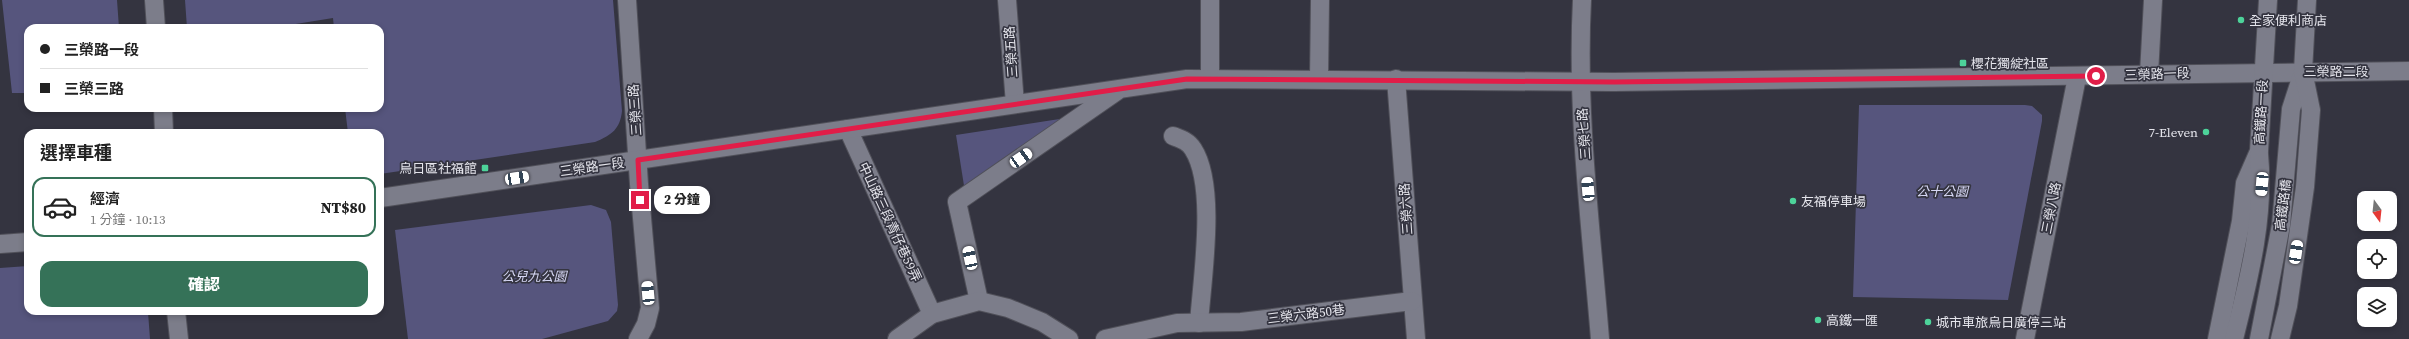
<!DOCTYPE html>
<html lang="zh-TW">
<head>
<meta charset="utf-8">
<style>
  :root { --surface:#fff; --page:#f2f2f2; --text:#222; --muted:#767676; --line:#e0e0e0; --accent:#357258 }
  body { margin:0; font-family:"Source Serif 4","Noto Sans TC",serif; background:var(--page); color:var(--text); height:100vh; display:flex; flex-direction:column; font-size:15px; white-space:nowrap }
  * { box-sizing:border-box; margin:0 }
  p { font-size:13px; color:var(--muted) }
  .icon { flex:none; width:22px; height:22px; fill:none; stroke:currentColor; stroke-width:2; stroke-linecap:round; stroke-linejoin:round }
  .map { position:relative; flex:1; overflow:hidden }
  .drawer { position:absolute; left:24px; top:129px; width:360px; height:186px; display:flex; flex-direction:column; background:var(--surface); border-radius:12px; box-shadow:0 2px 6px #0003 }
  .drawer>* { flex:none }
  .hud { position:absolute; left:24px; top:24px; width:360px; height:88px; border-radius:12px; box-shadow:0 2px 6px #0003; display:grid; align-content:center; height:88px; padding:0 16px; background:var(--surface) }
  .needle { width:26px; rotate:165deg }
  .tools { position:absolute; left:2357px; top:191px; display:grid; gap:8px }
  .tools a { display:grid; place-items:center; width:40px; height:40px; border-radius:8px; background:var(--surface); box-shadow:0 2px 6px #0003; font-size:20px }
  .end { position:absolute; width:18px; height:18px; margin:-9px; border:5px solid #e11d48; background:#fff; box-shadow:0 0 0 2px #fff }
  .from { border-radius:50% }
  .bubble { position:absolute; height:28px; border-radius:12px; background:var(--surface); box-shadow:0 2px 6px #0003; font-size:13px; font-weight:800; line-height:28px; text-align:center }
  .car { position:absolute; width:12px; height:24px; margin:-12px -6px; border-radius:5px; box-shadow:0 0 3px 1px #0007; background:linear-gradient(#fff 24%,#345 0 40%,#fff 0 76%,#345 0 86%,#fff 0) }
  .hud b { display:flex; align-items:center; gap:14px; height:38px; font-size:15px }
  .hud b+b { border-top:1px solid var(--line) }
  .hud i { width:10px; height:10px; background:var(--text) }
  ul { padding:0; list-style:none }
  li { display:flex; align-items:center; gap:12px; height:60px; margin:0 8px 6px; padding:0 8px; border:2px solid transparent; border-radius:12px }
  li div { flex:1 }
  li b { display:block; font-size:15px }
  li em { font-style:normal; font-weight:800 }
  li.on { border-color:var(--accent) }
  li>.icon { width:36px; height:36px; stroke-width:1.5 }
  h2 { padding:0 16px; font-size:18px; line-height:48px }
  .primary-button { display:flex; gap:8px; margin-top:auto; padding:8px 16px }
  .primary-button a { flex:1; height:46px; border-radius:12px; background:var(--accent); color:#fff; font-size:16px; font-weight:800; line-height:46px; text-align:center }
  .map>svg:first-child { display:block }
  .green { fill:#56557d }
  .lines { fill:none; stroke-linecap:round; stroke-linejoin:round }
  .street-casing { stroke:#505059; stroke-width:20 }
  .street { stroke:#7c7d8a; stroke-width:18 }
  .route { stroke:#e11d48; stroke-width:5 }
  .poi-dot { fill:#4dd39a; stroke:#343440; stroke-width:1.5 }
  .labels { text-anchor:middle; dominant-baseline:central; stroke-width:3.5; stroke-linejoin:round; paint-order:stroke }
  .poi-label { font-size:13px; fill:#e5e5ec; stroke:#343440; text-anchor:start }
  .street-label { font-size:13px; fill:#e5e5ec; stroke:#343440 }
  .park-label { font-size:13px; font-style:italic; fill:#d6d7f4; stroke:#343440 }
</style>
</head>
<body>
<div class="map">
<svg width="2409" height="339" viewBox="0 0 2409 339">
  <rect width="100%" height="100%" fill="#343440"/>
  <g class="green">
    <polygon points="2,0 117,0 119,28 28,28 28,93 12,93"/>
    <path d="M185,0H613L622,111C620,129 612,135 595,142L380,174V133H348L345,108H380V28H334L333,18L271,28H187Z"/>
    <polygon points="1859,105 2025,105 2032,106 2042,115 2042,121 2008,300 1853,297"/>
    <polygon points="1066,118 965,192 956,135"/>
    <polygon points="591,205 606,210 611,222 618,305 617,311 608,321 542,339 408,339 395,230"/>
    <polygon points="28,266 28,311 43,311 44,313 148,312 150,339 0,339 0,268"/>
  </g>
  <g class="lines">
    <defs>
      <g id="street">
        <polyline points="154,0 156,28"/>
        <polyline points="627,0 639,184 650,308 646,324 638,339"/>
        <polyline points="1007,0 1015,104"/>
        <path d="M1582,0C1576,113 1591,227 1600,339"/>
        <polyline points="2149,74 2153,0"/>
        <polyline points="1210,78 1210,0"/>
        <polyline points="1319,79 1320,0"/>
        <polyline points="1396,79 1416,339"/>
        <polyline points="163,108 164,133"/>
        <polyline points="848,129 932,314"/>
        <path d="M1173,136C1181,139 1188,141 1193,149C1217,186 1202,279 1199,323"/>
        <polyline points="380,198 1187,79 1614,82 2409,71"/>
        <polyline points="0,244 28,242"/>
        <polyline points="979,301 957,202 1117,91"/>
        <polyline points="176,311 179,339"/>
        <polyline points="897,339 932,314 979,301 1008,308 1042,322 1069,339"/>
        <polyline points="1105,339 1177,323 1241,322 1412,301"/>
        <polyline points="2025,339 2077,77"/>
        <polyline points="2217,339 2241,221 2245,183 2259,151 2268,0"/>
        <path d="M2234,339C2249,278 2265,217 2259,154"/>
        <polyline points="2259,339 2281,225 2291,109 2303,72"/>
        <polyline points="2280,339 2288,306 2305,187 2311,110 2303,71 2307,0"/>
      </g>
    </defs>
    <use href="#street" class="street-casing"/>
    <use href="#street" class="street"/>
  </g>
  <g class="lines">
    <polyline class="route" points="640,200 638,160 1187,79 1614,82 2096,76"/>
  </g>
  <g class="poi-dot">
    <circle cx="2241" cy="20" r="4"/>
    <rect x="1959" y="59" width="8" height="8" rx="2"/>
    <circle cx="2206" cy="132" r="4"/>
    <rect x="481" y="164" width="8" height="8" rx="2"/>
    <circle cx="1793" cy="201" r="4"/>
    <circle cx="1818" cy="320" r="4"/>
    <circle cx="1928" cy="322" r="4"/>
  </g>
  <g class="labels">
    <g class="poi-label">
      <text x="2249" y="20">全家便利商店</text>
      <text x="1971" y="63">櫻花獨綻社區</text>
      <text x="2198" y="132" text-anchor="end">7-Eleven</text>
      <text x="477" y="168" text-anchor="end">烏日區社福館</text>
      <text x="1801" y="201">友福停車場</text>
      <text x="1826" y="320">高鐵一匯</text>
      <text x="1936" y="322">城市車旅烏日廣停三站</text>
    </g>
    <g class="street-label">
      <text transform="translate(1011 52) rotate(-94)">三榮五路</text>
      <text x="2336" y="71">三榮路二段</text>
      <text transform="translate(2157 74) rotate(-2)">三榮路一段</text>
      <text transform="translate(635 110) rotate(-94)">三榮三路</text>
      <text transform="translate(2261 112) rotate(-87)">高鐵路一段</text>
      <text transform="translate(1584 134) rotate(-94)">三榮七路</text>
      <text transform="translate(592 167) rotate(-8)">三榮路一段</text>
      <text transform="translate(2283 205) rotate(-83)">高鐵路橋</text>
      <text transform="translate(2051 208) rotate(-79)">三榮八路</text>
      <text transform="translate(1406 209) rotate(-94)">三榮六路</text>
      <text transform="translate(890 222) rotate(65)">中山路三段青仔巷59弄</text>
      <text transform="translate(1306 314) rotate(-7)">三榮六路50巷</text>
    </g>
    <g class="park-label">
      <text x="1942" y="191">公十公園</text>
      <text x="534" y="276">公兒九公園</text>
    </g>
  </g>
</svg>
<div class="tools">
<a><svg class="needle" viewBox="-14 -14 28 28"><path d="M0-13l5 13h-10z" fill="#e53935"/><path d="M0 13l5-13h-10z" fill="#767676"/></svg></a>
<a><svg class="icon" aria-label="locate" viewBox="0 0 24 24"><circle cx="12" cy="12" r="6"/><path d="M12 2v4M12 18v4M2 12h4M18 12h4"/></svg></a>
<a><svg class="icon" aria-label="layers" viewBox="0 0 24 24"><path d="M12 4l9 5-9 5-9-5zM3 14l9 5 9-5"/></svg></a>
</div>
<i class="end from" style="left:2096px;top:76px"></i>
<i class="end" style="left:640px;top:200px"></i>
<div class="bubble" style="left:654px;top:186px;width:56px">2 分鐘</div>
<i class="car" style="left:1021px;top:158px;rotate:55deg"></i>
<i class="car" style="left:517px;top:178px;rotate:81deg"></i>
<i class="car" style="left:2262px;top:184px;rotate:185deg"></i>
<i class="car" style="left:1588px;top:189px;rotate:355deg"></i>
<i class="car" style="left:2296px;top:252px;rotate:9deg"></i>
<i class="car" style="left:970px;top:258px;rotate:348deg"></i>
<i class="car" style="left:648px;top:293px;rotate:355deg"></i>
<div class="hud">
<b><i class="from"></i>三榮路一段</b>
<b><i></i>三榮三路</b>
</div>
<section class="drawer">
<h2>選擇車種</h2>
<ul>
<li class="on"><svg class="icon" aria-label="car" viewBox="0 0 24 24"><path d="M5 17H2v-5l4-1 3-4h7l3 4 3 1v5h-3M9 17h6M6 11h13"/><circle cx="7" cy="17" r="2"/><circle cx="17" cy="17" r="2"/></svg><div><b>經濟</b><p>1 分鐘 · 10:13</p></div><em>NT$80</em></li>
</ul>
<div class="primary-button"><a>確認</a></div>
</section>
</div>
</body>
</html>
